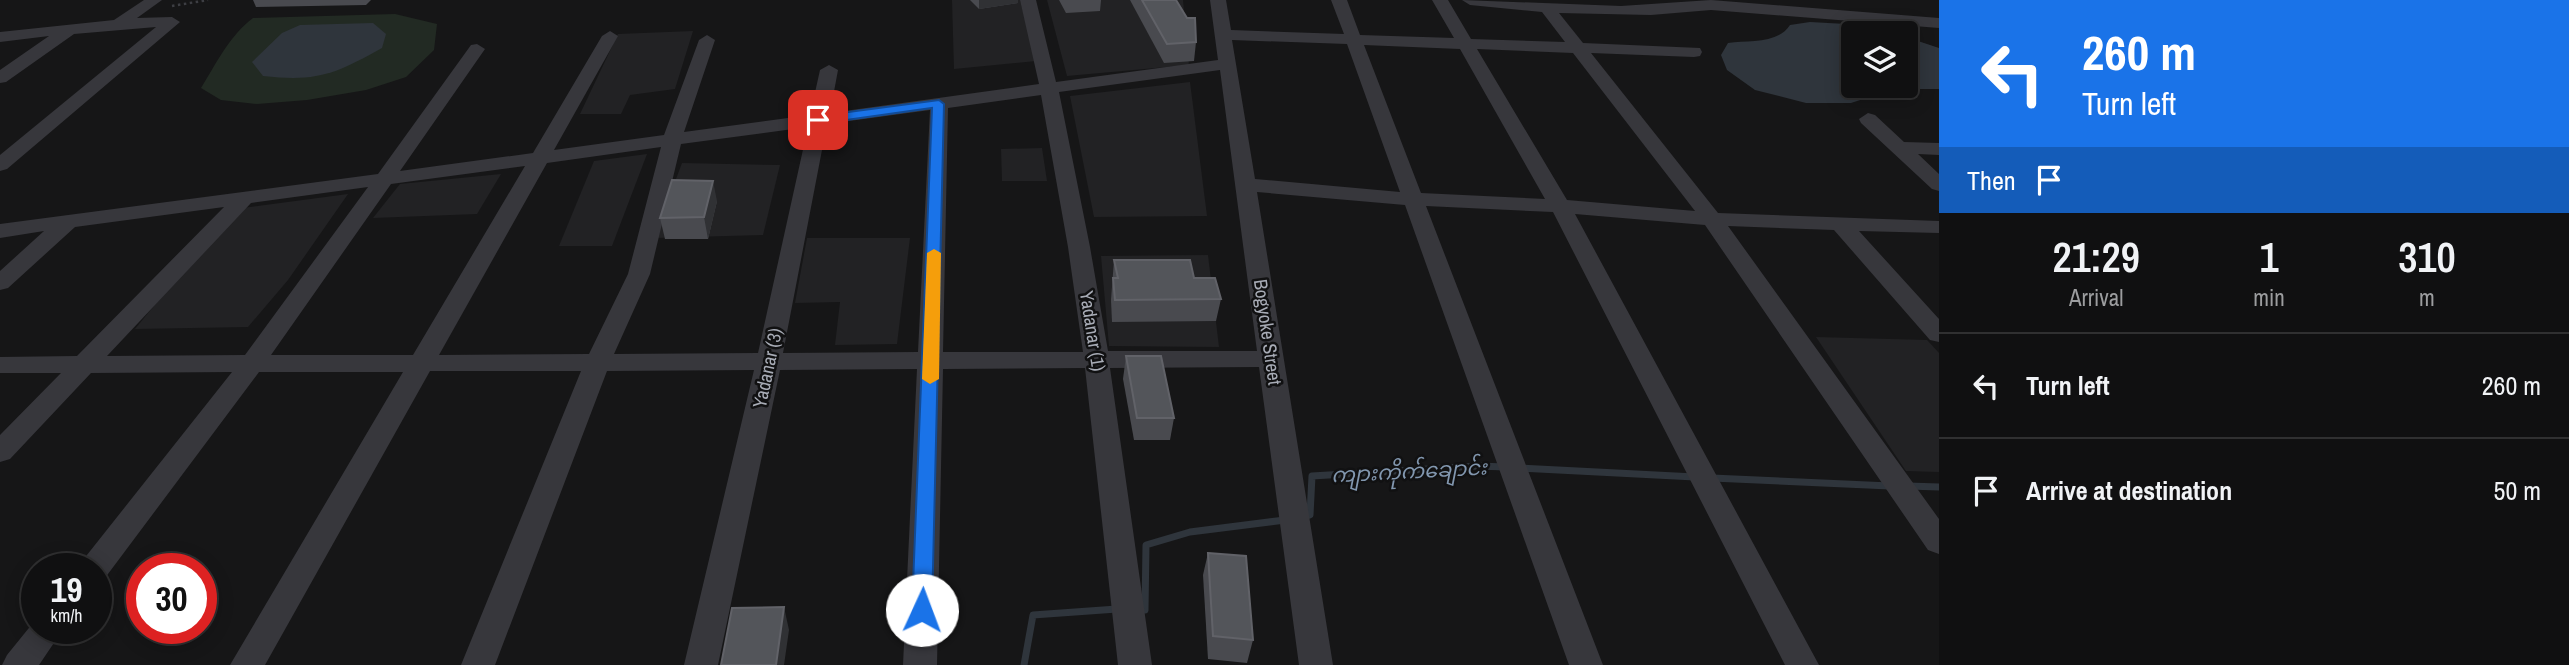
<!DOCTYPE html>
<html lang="en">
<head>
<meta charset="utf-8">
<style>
  :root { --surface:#101011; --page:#1e1e1f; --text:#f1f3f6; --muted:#9c9d9f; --line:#303031 }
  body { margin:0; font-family:"Archivo Narrow","Noto Sans Myanmar",sans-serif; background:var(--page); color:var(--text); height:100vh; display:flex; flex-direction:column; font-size:26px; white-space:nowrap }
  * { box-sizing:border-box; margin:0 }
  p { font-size:23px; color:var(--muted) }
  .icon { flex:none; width:38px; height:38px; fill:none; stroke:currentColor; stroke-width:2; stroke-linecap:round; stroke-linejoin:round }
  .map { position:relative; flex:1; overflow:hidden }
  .panel { display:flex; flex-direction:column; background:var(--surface); width:630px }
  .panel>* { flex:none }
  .banner { background:#1a73e8; color:#fff; overflow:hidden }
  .controls { position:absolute; left:1841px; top:21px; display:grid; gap:14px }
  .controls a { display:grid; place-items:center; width:77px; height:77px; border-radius:7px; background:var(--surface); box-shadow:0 4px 18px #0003,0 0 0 2px var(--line); font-size:35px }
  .speed { position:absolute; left:21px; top:553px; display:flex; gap:14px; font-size:35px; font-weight:700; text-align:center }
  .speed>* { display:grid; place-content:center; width:91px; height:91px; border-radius:50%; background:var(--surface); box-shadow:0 4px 18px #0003,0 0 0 2px var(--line); line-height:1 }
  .speed small { font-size:18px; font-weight:400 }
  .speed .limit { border:10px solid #d22; background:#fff; color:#111 }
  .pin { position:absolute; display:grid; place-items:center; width:60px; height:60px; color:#fff; margin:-30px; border-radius:14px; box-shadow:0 4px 10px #0006 }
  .me { position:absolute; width:77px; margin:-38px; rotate:2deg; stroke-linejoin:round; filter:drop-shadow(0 0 5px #0008) }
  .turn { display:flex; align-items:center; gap:24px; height:147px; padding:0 28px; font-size:32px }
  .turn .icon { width:91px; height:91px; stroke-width:2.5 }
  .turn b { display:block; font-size:49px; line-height:60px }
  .then { display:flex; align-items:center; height:66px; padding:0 28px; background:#0003; gap:14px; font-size:26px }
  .eta { display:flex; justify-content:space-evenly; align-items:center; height:119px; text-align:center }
  .eta b { font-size:42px; font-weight:600; line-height:49px }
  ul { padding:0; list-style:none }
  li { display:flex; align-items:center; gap:21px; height:105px; padding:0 28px; border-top:2px solid var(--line) }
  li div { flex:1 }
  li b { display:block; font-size:26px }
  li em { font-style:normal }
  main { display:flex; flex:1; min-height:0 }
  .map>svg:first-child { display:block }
  .built { fill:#222224 }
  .green { fill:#222a23 }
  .water { fill:#2f353c }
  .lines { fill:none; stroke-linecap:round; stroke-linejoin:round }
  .stream { stroke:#2f353c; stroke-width:7 }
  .path { stroke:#3d3e43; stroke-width:2.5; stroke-dasharray:2.5 3.5; stroke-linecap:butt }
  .street { fill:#37373c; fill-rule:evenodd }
  .wall { fill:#494a4f }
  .shaded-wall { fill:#303134 }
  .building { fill:#53555a; stroke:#616268; stroke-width:2 }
  .route { fill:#1a73e8; stroke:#114b97; stroke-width:2 }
  .slow { fill:#f59e0b }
  .labels { text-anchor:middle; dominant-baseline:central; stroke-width:5; stroke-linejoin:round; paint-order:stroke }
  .street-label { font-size:19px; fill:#a8acb6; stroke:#111112 }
  .water-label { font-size:21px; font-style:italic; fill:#8297af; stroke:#111112 }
</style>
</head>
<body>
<main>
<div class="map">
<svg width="1939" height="665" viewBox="0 0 1939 665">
  <rect width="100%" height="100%" fill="#161617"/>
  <g class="built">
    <polygon points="952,0 1020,0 1036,61 954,69"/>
    <polygon points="1047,0 1183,0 1189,65 1067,76"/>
    <polygon points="693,31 675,89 630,95 621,114 580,114 618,34"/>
    <polygon points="1190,82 1207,216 1094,217 1070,96"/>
    <polygon points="1042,148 1047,181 1002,181 1001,149"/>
    <polygon points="647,154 612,246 559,246 594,161"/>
    <polygon points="682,163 780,165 763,235 654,238"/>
    <polygon points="501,174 477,214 373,218 400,184"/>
    <polygon points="348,194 288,280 248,327 135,329 171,285 242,208"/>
    <polygon points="807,238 910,238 897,344 835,345 840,302 795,303"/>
    <polygon points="1208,255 1219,347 1109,346 1101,256"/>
    <polygon points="1816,337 1927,340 1939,353 1939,472 1906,471"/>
  </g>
  <path class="green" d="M395,14L437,24L434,50L406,77L366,90L307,100L257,104L221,100L201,88C216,64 229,36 253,18Z"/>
  <g class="water">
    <path d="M1810,22L1846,24L1890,33H1853V86H1906V37L1939,48V89H1894L1851,103H1806L1755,90L1727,70L1721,55L1728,43C1749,40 1778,44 1790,25Z"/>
    <path d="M373,23L386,34L382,48C335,74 318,82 263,76L252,62L282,33L300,25Z"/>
  </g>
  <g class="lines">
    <g class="stream">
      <polyline points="1520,468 1695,477"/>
      <polyline points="1712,478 1890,486"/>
      <polyline points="1908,486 1939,487"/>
      <polyline points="1303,517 1310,515 1312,476 1477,466 1506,467"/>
      <polyline points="1138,609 1145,610 1146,545 1190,532 1285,520"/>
      <polyline points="1024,665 1033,615 1117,609"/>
    </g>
    <polyline class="path" points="172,6 208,0"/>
    <g class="street">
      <polygon points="144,0 162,0 137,18 172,17 180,22 7,169 0,171 0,155 156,27 74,34 6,82 0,83 0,70 49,36 0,42 0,32 114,20"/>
      <path d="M1020,0H1036L1056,82L1218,60L1210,0H1226L1231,30L1344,34L1331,0H1347L1360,35L1454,38L1432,0H1448L1471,39L1565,42L1542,12L1470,5L1462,0L1621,6L1711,0L1939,18V28L1711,10L1651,15L1559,13L1583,43L1700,48L1702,52L1700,56L1694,57L1591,53L1718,213L1939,221V233L1859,231L1939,319V342L1930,340L1834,230L1728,226L1939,519V554L1928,550L1705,225L1575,214L1819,665H1785L1553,212L1426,206L1603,665H1569L1405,205L1257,192L1333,665H1299L1259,367L1110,368L1152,665H1118L1085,368L943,369L937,665H903L917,369L780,370L718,665H684L754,370L607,371L495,665H461L581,371H430L265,665H230L403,372H259L105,578L96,581V569H79L83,560L232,372L91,373L10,459L0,462V435L61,373H0V357L77,356L224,207L75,227L8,288L0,290V271L44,231L0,238V224L378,174L471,45L477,44L485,49L400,171L533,153L602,36L610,31L618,36L554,150L664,135L699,40L707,35L715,40L684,132L810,115L820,70L829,65L838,70L830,113L1039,84ZM1232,40L1347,44L1400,192L1255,179ZM1364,45L1460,49L1545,199L1421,193ZM1477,49L1573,53L1695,211L1567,200ZM1220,70L1257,351H1108L1090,247L1059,92ZM1041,95L1068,247L1083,352H943L948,108ZM930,110L918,352L783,353L827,124ZM808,127L758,353L614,354L650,274L681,144ZM661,147L628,274L589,354L439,355L547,163ZM525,166L413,355H271L391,184ZM368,187L245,355L107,356L251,203Z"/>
      <polygon points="1868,113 1875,115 1904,142 1939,143 1939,155 1918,154 1939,174 1939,191 1932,189 1861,123 1859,119"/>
      <polygon points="37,618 37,628 64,628 39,665 2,665 7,655"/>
    </g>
  </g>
  <g class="wall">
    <polygon points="253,0 371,0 366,5 256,7"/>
    <polygon points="970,0 1018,0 1018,3 979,9"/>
    <polygon points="1059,0 1101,0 1100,11 1066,13"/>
    <polygon points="1130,0 1176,0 1196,42 1194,61 1164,63"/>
    <polygon points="717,201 708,239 665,239 660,218"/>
    <polygon points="1114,260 1194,278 1221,299 1216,321 1112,322 1111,300"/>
    <polygon points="1126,356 1174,418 1170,440 1134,440 1123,379"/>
    <polygon points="1208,553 1253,640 1247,663 1208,659 1203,575"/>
  </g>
  <g class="shaded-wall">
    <polygon points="979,0 1018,0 1018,3 979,9"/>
    <polygon points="713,181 717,201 708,239 704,217"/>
    <polygon points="784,607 789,630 784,665 776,665"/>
  </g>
  <g class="building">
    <polygon points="1142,0 1176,0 1187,18 1195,18 1196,42 1167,44"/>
    <polygon points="672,180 713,181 704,217 660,218"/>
    <polygon points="1114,260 1190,260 1194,278 1215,278 1221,299 1115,300 1113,278 1118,278"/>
    <polygon points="1126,356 1161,356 1174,418 1137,418"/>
    <polygon points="1208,553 1246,556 1253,640 1213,636"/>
    <polygon points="784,607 776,665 721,665 732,608"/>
  </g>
  <polygon class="route" points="939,100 944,104 932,610 929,616 922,618 915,616 912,610 932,108 818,124 812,120 818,116"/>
  <polygon class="slow" points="934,249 941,253 939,379 930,384 922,379 927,253"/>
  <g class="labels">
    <g class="street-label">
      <text transform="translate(1093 331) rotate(81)">Yadanar (1)</text>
      <text transform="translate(1268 332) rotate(82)">Bogyoke Street</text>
      <text transform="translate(767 368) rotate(-78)">Yadanar (3)</text>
    </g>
    <g class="water-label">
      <text transform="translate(1409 471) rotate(-3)">ကျားကိုက်ချောင်း</text>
    </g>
  </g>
</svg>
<div class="controls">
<a><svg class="icon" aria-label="layers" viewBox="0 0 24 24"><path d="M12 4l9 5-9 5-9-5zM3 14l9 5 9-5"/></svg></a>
</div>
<div class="speed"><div>19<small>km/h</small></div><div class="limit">30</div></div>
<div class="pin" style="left:818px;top:120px;background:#d93025"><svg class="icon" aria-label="arrive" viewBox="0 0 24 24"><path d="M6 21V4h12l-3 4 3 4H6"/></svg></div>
<svg class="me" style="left:922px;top:610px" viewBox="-20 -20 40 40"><circle r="19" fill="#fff"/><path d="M0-13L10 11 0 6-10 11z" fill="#1a73e8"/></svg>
</div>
<section class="panel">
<div class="banner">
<div class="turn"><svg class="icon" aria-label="left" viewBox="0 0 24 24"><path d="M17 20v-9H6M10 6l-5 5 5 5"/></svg><div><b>260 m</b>Turn left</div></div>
<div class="then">Then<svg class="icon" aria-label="arrive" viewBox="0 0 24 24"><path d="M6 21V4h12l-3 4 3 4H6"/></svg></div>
</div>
<div class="eta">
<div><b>21:29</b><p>Arrival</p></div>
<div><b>1</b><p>min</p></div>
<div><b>310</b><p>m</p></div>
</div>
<ul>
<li><svg class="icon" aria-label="left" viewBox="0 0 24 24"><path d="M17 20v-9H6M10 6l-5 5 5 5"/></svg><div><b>Turn left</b></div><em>260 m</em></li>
<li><svg class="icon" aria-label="arrive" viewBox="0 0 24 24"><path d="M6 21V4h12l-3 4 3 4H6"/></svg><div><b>Arrive at destination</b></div><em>50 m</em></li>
</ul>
</section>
</main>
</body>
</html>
